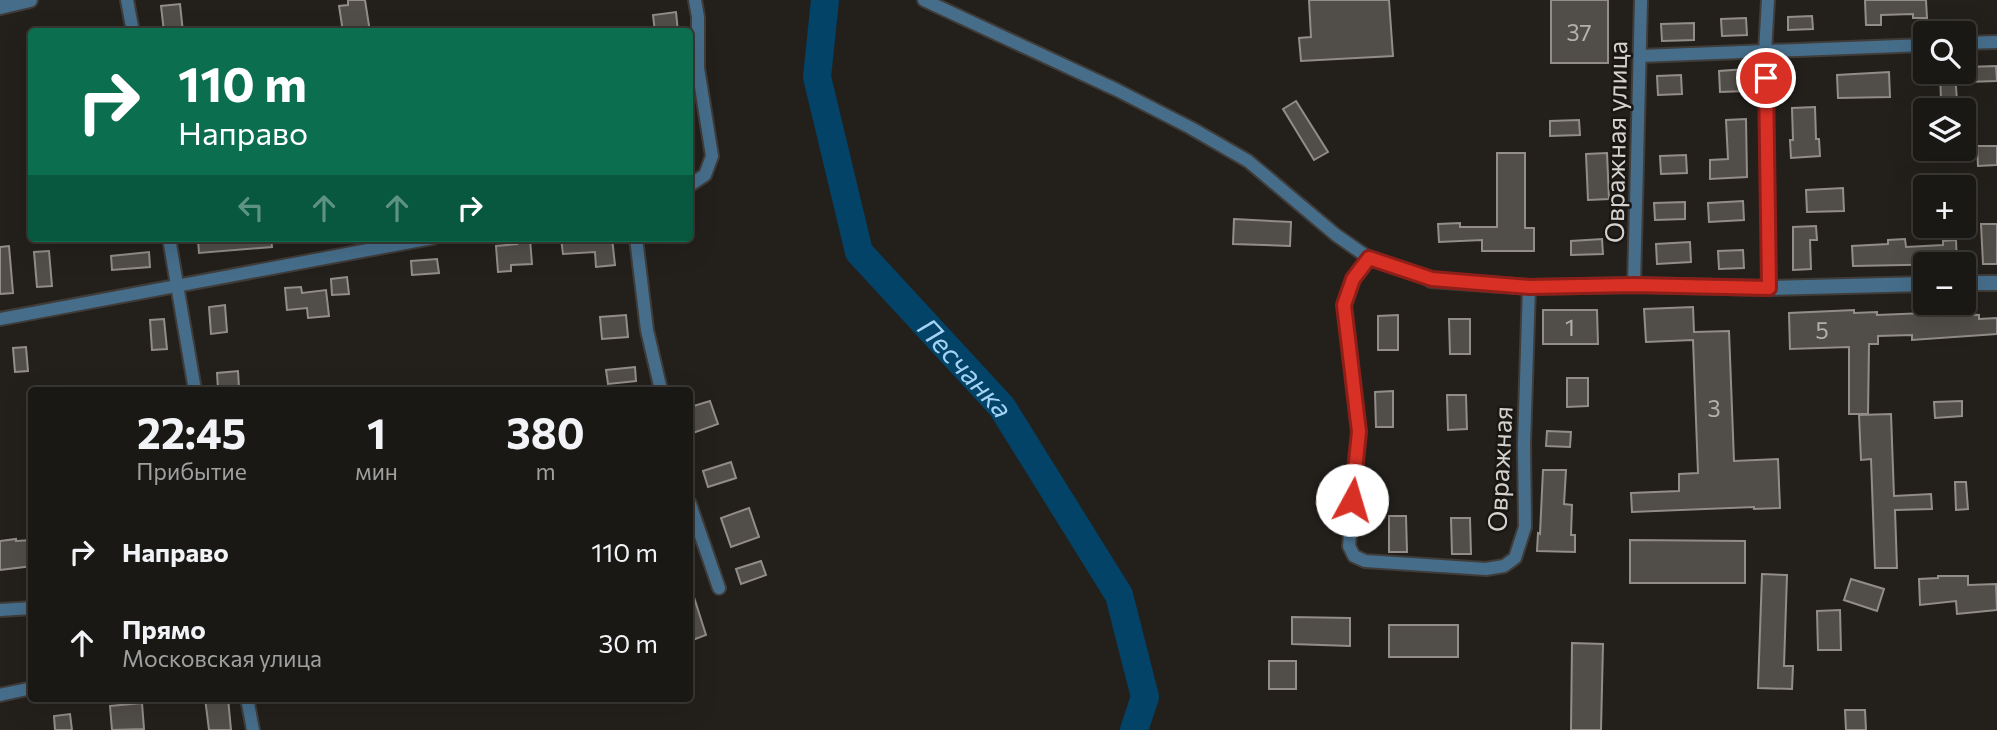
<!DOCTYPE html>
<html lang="ru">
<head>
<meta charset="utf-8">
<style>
  :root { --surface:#1a1815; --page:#272522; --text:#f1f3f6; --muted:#9fa0a0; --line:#383734 }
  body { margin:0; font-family:Commissioner,sans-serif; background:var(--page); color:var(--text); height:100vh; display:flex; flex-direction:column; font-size:26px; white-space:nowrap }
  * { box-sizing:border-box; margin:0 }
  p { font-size:23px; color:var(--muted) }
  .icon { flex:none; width:38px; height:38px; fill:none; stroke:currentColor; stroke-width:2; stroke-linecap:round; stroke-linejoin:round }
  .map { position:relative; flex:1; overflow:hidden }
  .panel { position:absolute; left:28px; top:387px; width:665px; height:315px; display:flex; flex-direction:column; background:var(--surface); border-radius:7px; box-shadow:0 7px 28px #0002,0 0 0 2px var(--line) }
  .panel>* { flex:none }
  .guide { position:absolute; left:28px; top:28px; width:665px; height:214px; border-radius:7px; box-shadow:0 7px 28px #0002,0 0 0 2px var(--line); background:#0b6e4f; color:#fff; overflow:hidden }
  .fabs { position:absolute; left:1913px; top:21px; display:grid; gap:14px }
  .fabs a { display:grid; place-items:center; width:63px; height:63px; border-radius:7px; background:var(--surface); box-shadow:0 7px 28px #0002,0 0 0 2px var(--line); font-size:35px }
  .pin { position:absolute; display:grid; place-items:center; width:60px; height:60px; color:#fff; margin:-30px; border:4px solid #fff; border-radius:50%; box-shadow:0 2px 7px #0007 }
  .me { position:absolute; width:77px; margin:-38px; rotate:6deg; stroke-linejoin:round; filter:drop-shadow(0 0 5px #0008) }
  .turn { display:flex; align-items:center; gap:24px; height:147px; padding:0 35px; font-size:32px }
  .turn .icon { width:91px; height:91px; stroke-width:2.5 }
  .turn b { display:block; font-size:49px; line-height:60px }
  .lanes { display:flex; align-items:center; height:66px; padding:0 35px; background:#0003; justify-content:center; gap:35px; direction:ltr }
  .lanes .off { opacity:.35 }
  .eta { display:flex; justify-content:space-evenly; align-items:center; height:119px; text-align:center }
  .eta b { font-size:42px; font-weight:700; line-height:49px }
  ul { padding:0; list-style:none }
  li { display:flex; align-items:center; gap:21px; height:91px; padding:0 35px }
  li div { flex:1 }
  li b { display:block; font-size:26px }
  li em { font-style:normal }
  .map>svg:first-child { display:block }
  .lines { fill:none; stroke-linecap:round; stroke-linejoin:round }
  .river { stroke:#024367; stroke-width:28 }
  .building { fill:#514d48; stroke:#928d88; stroke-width:2 }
  .minor-casing { stroke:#3f3c39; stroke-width:16 }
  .tertiary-casing { stroke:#3f3c39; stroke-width:18 }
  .minor { stroke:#466e8b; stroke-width:12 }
  .tertiary { stroke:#466e8b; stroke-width:14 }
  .route-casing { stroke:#8d1f18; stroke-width:18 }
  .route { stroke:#d93025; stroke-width:12 }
  .labels { text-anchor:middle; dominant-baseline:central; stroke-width:5; stroke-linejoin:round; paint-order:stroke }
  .number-label { font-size:23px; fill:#b3b1ad }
  .street-label { font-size:26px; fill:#d4d2cf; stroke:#1a1613 }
  .water-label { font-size:28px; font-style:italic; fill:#a4d3f5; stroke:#1a1613 }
</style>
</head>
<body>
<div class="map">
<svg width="1997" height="730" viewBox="0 0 1997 730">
  <rect width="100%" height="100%" fill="#23201c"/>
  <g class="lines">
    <path class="river" id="s1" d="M825,0L817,77L859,252L1002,407L1119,595L1145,697L1134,730"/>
  </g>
  <g class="building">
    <polygon points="348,0 365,0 370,32 343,32 339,6 348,5"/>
    <polygon points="1309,0 1389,0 1393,56 1301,61 1299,38 1311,37"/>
    <rect x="1551" y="0" width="57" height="63"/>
    <polygon points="1865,0 1926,0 1927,18 1913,18 1913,14 1881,15 1881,25 1866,25"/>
    <polygon points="180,4 183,32 164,32 161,6"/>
    <polygon points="676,12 678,32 655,32 653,15"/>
    <polygon points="1812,16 1813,29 1788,30 1788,17"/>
    <polygon points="1746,18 1747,35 1722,36 1721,19"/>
    <polygon points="1694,23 1694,40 1662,41 1661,24"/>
    <polygon points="1996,66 1997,81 1967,82 1967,67"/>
    <polygon points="1746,69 1747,91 1720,92 1719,71"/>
    <polygon points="1889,72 1890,97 1838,98 1837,75"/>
    <polygon points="1940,72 1955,72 1957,101 1941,101"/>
    <polygon points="1681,75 1682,94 1658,95 1657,76"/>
    <polygon points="1296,101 1328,152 1314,160 1283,109"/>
    <polygon points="1815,107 1816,139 1819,139 1820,156 1791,158 1790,140 1793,140 1792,108"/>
    <polygon points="1746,119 1747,177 1710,179 1710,160 1728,159 1726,120"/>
    <polygon points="1579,120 1580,135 1550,136 1550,121"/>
    <polygon points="1977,146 1997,146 1997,165 1978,166"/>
    <polygon points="1497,153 1525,153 1525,228 1534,228 1534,251 1482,251 1482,240 1439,242 1438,224 1460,223 1460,227 1497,227"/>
    <polygon points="1607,153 1609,199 1588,200 1586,154"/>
    <polygon points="1686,155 1687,173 1661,174 1660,156"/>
    <polygon points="1843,188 1844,211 1807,212 1806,190"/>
    <polygon points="1743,201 1744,220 1709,222 1708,203"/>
    <polygon points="1685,202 1685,219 1655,220 1654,203"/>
    <polygon points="1234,219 1291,222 1290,246 1233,244"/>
    <polygon points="1981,224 1997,224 1997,264 1983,264"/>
    <polygon points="1816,226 1817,240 1810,240 1811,269 1793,270 1793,227"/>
    <polygon points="223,238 271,238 272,247 199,253 198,240"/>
    <polygon points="561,238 612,238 615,265 596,267 595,252 563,254"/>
    <polygon points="530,239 532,264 511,265 511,271 498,272 496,246 517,244 516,241"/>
    <polygon points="1602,239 1603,254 1571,255 1571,241"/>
    <polygon points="1905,239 1906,247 1943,245 1943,241 1956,240 1957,264 1853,266 1852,246 1888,244 1888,240"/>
    <polygon points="1690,242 1691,262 1657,264 1656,244"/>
    <polygon points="9,246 13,293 0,294 0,247"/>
    <polygon points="1743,250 1744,268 1719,269 1718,251"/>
    <polygon points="49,251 52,286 37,287 34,252"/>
    <polygon points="149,252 150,267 112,270 111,256"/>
    <polygon points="437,259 439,273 412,275 411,261"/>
    <polygon points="347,277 349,294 332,295 331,279"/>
    <polygon points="301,287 302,293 326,290 329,316 308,318 307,308 287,310 285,288"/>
    <polygon points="225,305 227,332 211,334 209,307"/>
    <polygon points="1693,307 1694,332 1729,331 1734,461 1778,459 1780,508 1754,509 1754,507 1632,512 1631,493 1679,491 1679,474 1698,473 1693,340 1646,342 1644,309"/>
    <polygon points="1543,310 1597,310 1598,344 1543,344"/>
    <polygon points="1854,310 1854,313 1877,312 1877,315 1925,313 1925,315 1957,314 1979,315 1979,319 1997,318 1997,334 1912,340 1912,335 1878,336 1878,344 1869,344 1868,414 1849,414 1849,347 1790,349 1789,313"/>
    <polygon points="626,315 628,337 602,339 600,317"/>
    <polygon points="1398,315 1398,350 1378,350 1378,316"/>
    <polygon points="164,319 167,349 152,350 150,320"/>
    <polygon points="1449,319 1470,319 1470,354 1450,354"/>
    <polygon points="26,347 28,371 15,372 13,348"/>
    <polygon points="635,367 636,381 608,384 606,370"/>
    <polygon points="238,371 239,387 218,389 217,373"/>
    <polygon points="1567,378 1588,378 1588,406 1567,407"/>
    <polygon points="1393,391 1393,427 1376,427 1375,392"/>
    <polygon points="1447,395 1466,395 1467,429 1448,430"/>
    <polygon points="710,401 718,424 693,433 690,423 690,407"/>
    <polygon points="1962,401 1962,416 1935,418 1934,402"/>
    <polygon points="1891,414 1894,496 1931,494 1932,509 1895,510 1897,568 1875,568 1871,459 1861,460 1859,415"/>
    <polygon points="1547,431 1571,432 1570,447 1546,446"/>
    <polygon points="731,462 736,478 708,487 703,471"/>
    <polygon points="1543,470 1566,470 1564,504 1572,505 1571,535 1575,535 1575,552 1537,551 1538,533 1540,534"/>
    <polygon points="1955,482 1966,482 1968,509 1956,510"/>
    <polygon points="749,508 759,537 731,547 721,518"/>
    <polygon points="1389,516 1406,516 1407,552 1389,552"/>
    <polygon points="1451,518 1470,518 1471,554 1452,554"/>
    <polygon points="16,539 16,541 32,540 32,566 0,570 0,541"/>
    <polygon points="1630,540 1745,541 1745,583 1630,583"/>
    <polygon points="761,561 766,575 741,584 736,569"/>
    <polygon points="1762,574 1787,575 1784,666 1793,666 1792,689 1758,688"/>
    <polygon points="1938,576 1968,576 1968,585 1996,584 1997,610 1957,614 1956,601 1920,605 1919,579 1938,578"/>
    <polygon points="1851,579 1884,589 1877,611 1844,600"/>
    <polygon points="690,591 692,591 706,635 690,641"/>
    <polygon points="1840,610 1841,650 1818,650 1817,611"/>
    <polygon points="1292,617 1350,618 1350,646 1292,644"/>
    <rect x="1389" y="625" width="69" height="32"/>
    <polygon points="1572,643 1603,644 1601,730 1571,730"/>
    <rect x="1269" y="661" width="27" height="28"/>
    <polygon points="205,698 228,698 231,730 209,730"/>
    <polygon points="142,703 144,729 112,730 110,706"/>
    <polygon points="1845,710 1865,710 1866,730 1846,730"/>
    <polygon points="70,714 72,730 55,730 54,716"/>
  </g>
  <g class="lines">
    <defs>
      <g id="minor">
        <polyline points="127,0 133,32"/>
        <polyline points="924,0 1117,90 1191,128 1248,161 1336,235 1369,258 1431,280"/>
        <polyline points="1768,0 1765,52 1769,288"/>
        <polyline points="1964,43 1997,42"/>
        <polyline points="1640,56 1925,45"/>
        <polyline points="690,185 705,175 712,156 698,68 698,17 695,0"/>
        <polyline points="169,238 195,390"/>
        <polyline points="636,238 647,330 661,390"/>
        <polyline points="1369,258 1353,279 1344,305 1359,431 1349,546 1354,556 1365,561 1486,569 1504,566 1515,558 1525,527 1524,444 1529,287"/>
        <polyline points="1634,285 1641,0"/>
        <polyline points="0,319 432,238"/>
        <polyline points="690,504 719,588"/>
        <polyline points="0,610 32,608"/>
        <polyline points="0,695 32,688"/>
        <polyline points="247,698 253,730"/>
      </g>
      <g id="tertiary">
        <polyline points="0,7 30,0"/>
        <polyline points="1431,280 1529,287 1634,285 1769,288 1925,284"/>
        <polyline points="1964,283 1997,283"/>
      </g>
    </defs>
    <use href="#minor" class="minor-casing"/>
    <use href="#tertiary" class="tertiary-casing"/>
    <use href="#minor" class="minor"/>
    <use href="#tertiary" class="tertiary"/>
  </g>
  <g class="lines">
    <defs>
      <polyline id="route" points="1352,500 1359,432 1344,305 1353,279 1369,258 1432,279 1480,283 1529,287 1634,285 1769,288 1766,78"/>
    </defs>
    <use href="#route" class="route-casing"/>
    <use href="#route" class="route"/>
  </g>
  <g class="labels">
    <g class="number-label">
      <text x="1579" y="32">37</text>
      <text x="1570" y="327">1</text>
      <text x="1822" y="330">5</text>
      <text x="1714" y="408">3</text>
    </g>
    <g class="street-label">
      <text transform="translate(1615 142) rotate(-89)">Овражная улица</text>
      <text transform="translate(1499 469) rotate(-87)">Овражная</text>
    </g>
    <g class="water-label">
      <text stroke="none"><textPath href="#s1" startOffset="415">Песчанка</textPath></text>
    </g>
  </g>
</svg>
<div class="fabs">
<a><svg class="icon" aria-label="search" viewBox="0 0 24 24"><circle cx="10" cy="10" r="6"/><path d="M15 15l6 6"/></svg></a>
<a><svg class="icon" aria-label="layers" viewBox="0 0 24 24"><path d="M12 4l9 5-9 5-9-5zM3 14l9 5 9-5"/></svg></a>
<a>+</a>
<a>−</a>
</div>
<div class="pin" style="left:1766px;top:78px;background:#d93025"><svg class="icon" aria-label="arrive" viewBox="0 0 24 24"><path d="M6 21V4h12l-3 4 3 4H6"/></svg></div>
<svg class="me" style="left:1352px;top:500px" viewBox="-20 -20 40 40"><circle r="19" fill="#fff"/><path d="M0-13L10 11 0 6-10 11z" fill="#d93025"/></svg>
<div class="guide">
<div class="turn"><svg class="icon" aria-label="right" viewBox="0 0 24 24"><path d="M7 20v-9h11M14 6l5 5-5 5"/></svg><div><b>110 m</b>Направо</div></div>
<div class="lanes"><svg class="icon off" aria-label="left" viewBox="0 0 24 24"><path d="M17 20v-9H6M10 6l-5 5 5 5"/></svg><svg class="icon off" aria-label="ahead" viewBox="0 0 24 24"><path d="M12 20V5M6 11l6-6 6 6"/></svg><svg class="icon off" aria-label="ahead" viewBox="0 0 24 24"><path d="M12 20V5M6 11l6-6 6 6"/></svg><svg class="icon" aria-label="right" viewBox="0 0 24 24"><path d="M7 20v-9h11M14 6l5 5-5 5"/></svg></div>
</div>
<section class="panel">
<div class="eta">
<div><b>22:45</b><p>Прибытие</p></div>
<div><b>1</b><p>мин</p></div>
<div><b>380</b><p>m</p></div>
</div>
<ul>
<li><svg class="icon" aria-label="right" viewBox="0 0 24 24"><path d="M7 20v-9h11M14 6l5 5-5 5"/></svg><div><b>Направо</b></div><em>110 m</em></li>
<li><svg class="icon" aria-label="ahead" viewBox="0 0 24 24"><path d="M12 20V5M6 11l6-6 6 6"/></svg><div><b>Прямо</b><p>Московская улица</p></div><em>30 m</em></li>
</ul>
</section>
</div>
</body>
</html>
